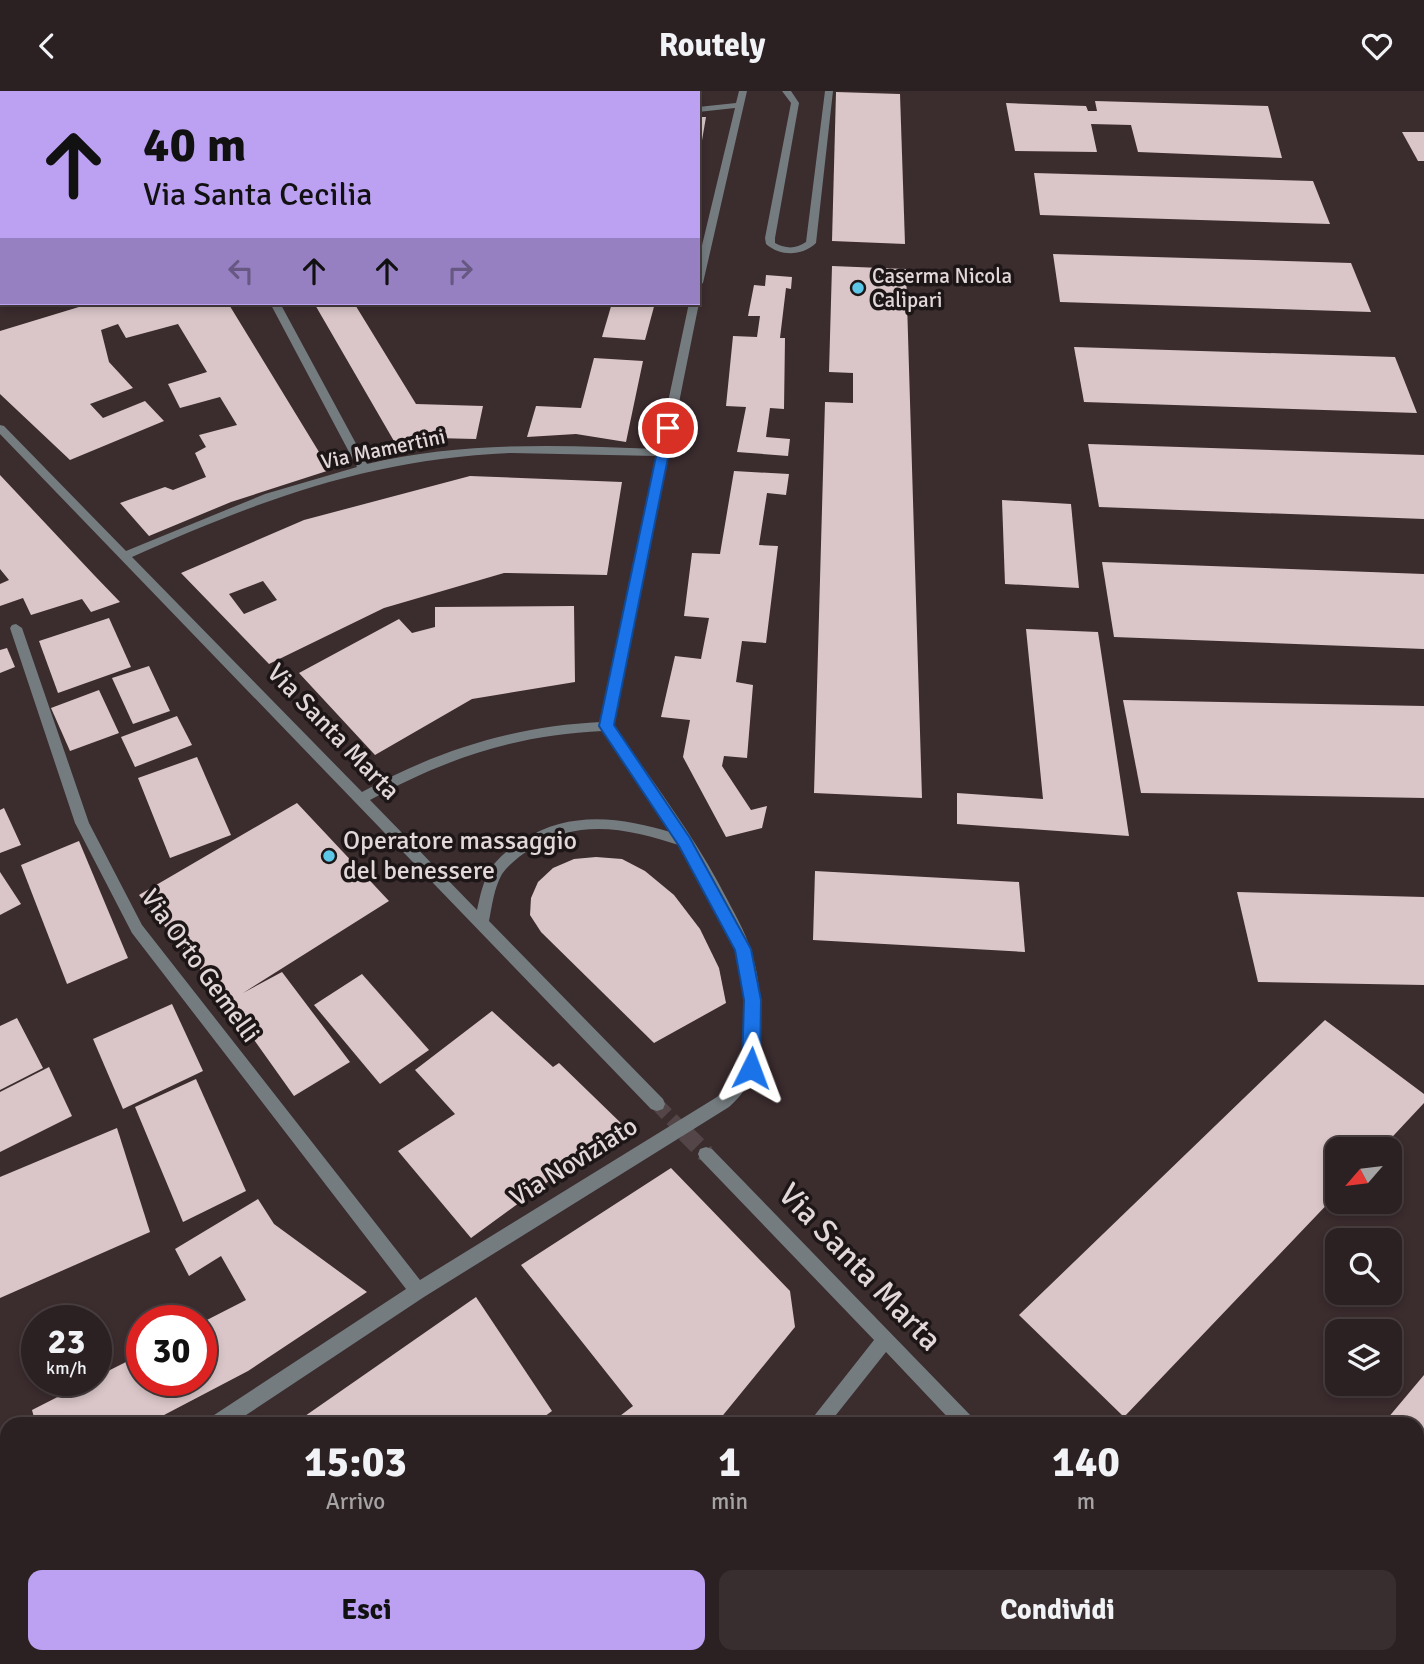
<!DOCTYPE html>
<html lang="it">
<head>
<meta charset="utf-8">
<style>
  :root { --surface:#2c2122; --page:#382e2f; --text:#f1f3f6; --muted:#a6a3a5; --line:#483e40; --accent:#bca0f2 }
  body { margin:0; font-family:Signika,sans-serif; background:var(--page); color:var(--text); height:100vh; display:flex; flex-direction:column; font-size:26px; white-space:nowrap }
  * { box-sizing:border-box; margin:0 }
  p { font-size:23px; color:var(--muted) }
  .icon { flex:none; width:38px; height:38px; fill:none; stroke:currentColor; stroke-width:2; stroke-linecap:round; stroke-linejoin:round }
  .map { position:relative; flex:1; overflow:hidden }
  .sheet { position:absolute; left:0px; top:1326px; width:1424px; height:247px; display:flex; flex-direction:column; background:var(--surface); border-radius:21px 21px 0 0; box-shadow:0 4px 10px #0003,0 0 0 2px var(--line) }
  .sheet>* { flex:none }
  .hud { position:absolute; left:0px; top:0px; width:700px; height:214px; box-shadow:0 4px 10px #0003,0 0 0 2px var(--line); background:#bca0f2; color:#111; overflow:hidden }
  .needle { width:46px; rotate:242deg }
  .controls { position:absolute; left:1325px; top:1046px; display:grid; gap:14px }
  .controls a { display:grid; place-items:center; width:77px; height:77px; border-radius:14px; background:var(--surface); box-shadow:0 4px 10px #0003,0 0 0 2px var(--line); font-size:35px }
  .speed { position:absolute; left:21px; top:1214px; display:flex; gap:14px; font-size:35px; font-weight:700; text-align:center }
  .speed>* { display:grid; place-content:center; width:91px; height:91px; border-radius:50%; background:var(--surface); box-shadow:0 4px 10px #0003,0 0 0 2px var(--line); line-height:1 }
  .speed small { font-size:18px; font-weight:400 }
  .speed .limit { border:10px solid #d22; background:#fff; color:#111 }
  .pin { position:absolute; display:grid; place-items:center; width:60px; height:60px; color:#fff; margin:-30px; border:4px solid #fff; border-radius:50%; box-shadow:0 2px 7px #0007 }
  .me { position:absolute; width:77px; margin:-38px; rotate:3deg; stroke-linejoin:round; filter:drop-shadow(0 0 5px #0008) }
  .turn { display:flex; align-items:center; gap:24px; height:147px; padding:0 28px; font-size:32px }
  .turn .icon { width:91px; height:91px; stroke-width:2.5 }
  .turn b { display:block; font-size:49px; line-height:60px }
  .lanes { display:flex; align-items:center; height:66px; padding:0 28px; background:#0003; justify-content:center; gap:35px; direction:ltr }
  .lanes .off { opacity:.35 }
  .eta { display:flex; justify-content:space-evenly; align-items:center; height:119px; text-align:center }
  .eta b { font-size:42px; font-weight:800; line-height:49px }
  .button { display:flex; gap:14px; margin-top:auto; padding:14px 28px }
  .button a { flex:1; height:80px; border-radius:14px; background:var(--accent); color:#111; font-size:28px; font-weight:800; line-height:80px; text-align:center }
  .button a+a { background:var(--page); color:var(--text) }
  header { display:flex; justify-content:space-between; align-items:center; height:91px; padding:0 28px; background:var(--surface); font-size:32px; font-weight:800 }
  .map>svg:first-child { display:block }
  .building { fill:#dac6c8; fill-rule:evenodd }
  .lines { fill:none; stroke-linecap:round; stroke-linejoin:round }
  .street-tunnel-far1 { stroke:#544648; stroke-width:14; stroke-dasharray:14 7; stroke-linecap:butt }
  .street-tunnel { stroke:#544648; stroke-width:18; stroke-dasharray:18 9; stroke-linecap:butt }
  .street { fill:#747c7f; fill-rule:evenodd }
  .route { fill:#1a73e8; stroke:#114b97; stroke-width:2 }
  .poi-dot { fill:#5cc7e7; stroke:#1d1617; stroke-width:2.5 }
  .labels { text-anchor:middle; dominant-baseline:central; stroke-width:7; stroke-linejoin:round; paint-order:stroke }
  .far-poi-label { font-size:21px; fill:#e2d7d9; stroke:#1d1617; text-anchor:start }
  .far-street-label { font-size:21px; fill:#e2d7d9; stroke:#1d1617 }
  .street-label { font-size:26px; fill:#e2d7d9; stroke:#1d1617 }
  .poi-label { font-size:26px; fill:#e2d7d9; stroke:#1d1617; text-anchor:start }
  .near-street-label { font-size:32px; fill:#e2d7d9; stroke:#1d1617 }
</style>
</head>
<body>
<header><svg class="icon" aria-label="back" viewBox="0 0 24 24"><path d="M15 5l-7 7 7 7"/></svg>Routely<svg class="icon" aria-label="heart" viewBox="0 0 24 24"><path d="M12 20l-8-8c-3-5 5-10 8-4 3-6 11-1 8 4z"/></svg></header>
<div class="map">
<svg width="1424" height="1573" viewBox="0 0 1424 1573">
  <rect width="100%" height="100%" fill="#3b2c2e"/>
  <g class="building">
    <polygon points="836,1 900,3 905,153 832,150"/>
    <polygon points="1095,10 1268,15 1282,67 1138,61 1131,34 1091,33 1097,61 1015,60 1006,12 1086,15 1088,20 1097,20"/>
    <polygon points="698,26 706,26 700,61 698,60"/>
    <polygon points="1402,41 1424,41 1424,70 1418,70"/>
    <polygon points="1034,82 1313,90 1330,133 1040,124"/>
    <polygon points="1053,163 1351,172 1371,221 1060,211"/>
    <polygon points="832,175 906,178 922,707 814,702 825,311 853,312 853,282 829,281"/>
    <polygon points="766,184 792,186 791,198 786,197 780,247 785,247 784,318 770,317 766,346 790,348 788,365 737,361 746,316 726,315 733,245 757,246 760,225 748,225 754,194 765,195"/>
    <polygon points="92,212 228,212 330,379 231,411 149,445 120,412 165,396 173,399 206,386 195,362 206,356 199,344 237,334 220,306 180,317 168,293 207,281 178,233 126,247 118,233 101,239 109,271 133,297 90,313 103,327 145,310 164,330 70,369 0,303 0,240"/>
    <polygon points="314,212 354,212 416,313 483,315 476,348 434,347 398,357"/>
    <polygon points="612,212 655,212 645,249 602,246"/>
    <polygon points="1074,256 1395,266 1417,322 1084,311"/>
    <polygon points="594,267 643,270 626,351 576,343 527,346 536,315 581,317"/>
    <polygon points="1088,353 1424,364 1424,428 1099,416"/>
    <polygon points="734,380 789,383 786,404 767,402 759,454 778,455 766,552 742,550 736,591 753,594 747,667 724,665 722,675 751,719 767,715 762,737 726,746 683,666 690,629 661,626 675,565 701,568 709,527 684,525 692,462 720,463"/>
    <polygon points="0,384 94,484 120,511 91,521 82,508 31,524 23,507 0,515 0,493 9,489 0,478"/>
    <path d="M470,385L622,391L607,484L504,482L384,517L269,573L181,482L304,429ZM263,490L277,509L244,523L229,503Z"/>
    <polygon points="1002,409 1071,413 1079,497 1005,493"/>
    <polygon points="1102,471 1424,483 1424,558 1114,546"/>
    <polygon points="574,515 575,591 472,608 375,664 299,582 399,528 412,542 435,536 435,516"/>
    <polygon points="109,527 131,576 58,602 39,550"/>
    <polygon points="1026,538 1098,541 1129,745 957,733 957,702 1043,708"/>
    <polygon points="7,557 15,576 0,582 0,559"/>
    <polygon points="149,575 170,620 133,633 112,587"/>
    <polygon points="99,599 119,642 70,660 51,617"/>
    <polygon points="1123,609 1424,615 1424,707 1141,702"/>
    <polygon points="177,625 192,654 135,676 121,646"/>
    <polygon points="197,666 231,744 170,767 138,687"/>
    <polygon points="297,712 389,810 243,902 282,881 350,971 294,1005 228,912 139,804"/>
    <polygon points="4,717 21,754 0,762 0,719"/>
    <polygon points="79,750 128,867 67,893 21,774"/>
    <polygon points="596,766 622,768 645,780 674,804 700,838 719,877 726,912 654,952 541,841 530,824 531,807 538,791 553,777 574,768"/>
    <polygon points="815,780 1019,791 1025,861 813,849"/>
    <polygon points="0,781 21,813 0,824"/>
    <polygon points="1237,801 1424,806 1424,894 1258,891"/>
    <polygon points="362,883 429,959 380,993 314,914"/>
    <polygon points="172,913 203,980 123,1018 93,948"/>
    <polygon points="492,920 553,976 559,972 624,1035 471,1147 398,1060 455,1023 415,979"/>
    <polygon points="17,927 43,977 0,999 0,935"/>
    <polygon points="1325,929 1424,1003 1424,1012 1380,1059 1337,1059 1337,1103 1124,1326 1019,1224"/>
    <polygon points="49,976 72,1025 0,1061 0,1001"/>
    <polygon points="196,988 246,1100 183,1131 135,1016"/>
    <polygon points="117,1037 150,1141 0,1207 0,1086"/>
    <polygon points="671,1077 790,1200 795,1236 715,1334 608,1334 633,1315 521,1174"/>
    <polygon points="258,1108 274,1133 367,1201 248,1280 145,1334 36,1334 32,1319 89,1290 96,1290 96,1286 142,1263 142,1290 201,1290 201,1232 246,1209 221,1165 189,1185 175,1158"/>
    <polygon points="476,1206 552,1320 533,1334 310,1334 305,1325"/>
    <polygon points="1424,1284 1424,1561 1415,1573 1381,1573 1374,1566 1418,1566 1418,1334 1382,1334"/>
    <polygon points="138,1566 521,1566 515,1573 142,1573"/>
    <polygon points="726,1566 825,1566 832,1573 721,1573"/>
    <polygon points="964,1566 1117,1566 1123,1573 970,1573"/>
  </g>
  <g class="lines">
    <polyline class="street-tunnel-far1" points="657,1013 687,1044"/>
    <polyline class="street-tunnel" points="685,1042 706,1063"/>
    <g class="street">
      <rect x="167" y="0" width="8" height="2"/>
      <polygon points="739,0 747,0 703,192 698,195 698,171 735,17 698,21 698,16 736,12"/>
      <path d="M782,0H791L799,12L775,147V152C786,158 796,158 806,151L825,0H833L816,152C802,165 781,166 766,153L765,147L791,12Z"/>
      <polygon points="0,207 2,212 5,212 0,213"/>
      <path d="M698,211L699,212L614,635C653,691 696,747 727,808C737,827 748,846 753,867C760,890 761,916 760,941C759,972 753,995 729,1016L424,1206L231,1334H205L208,1328L406,1198L132,842L75,732L10,537L12,534L16,533L22,537L89,732L142,834L420,1189L717,1006C743,985 745,966 745,935C746,862 720,815 682,755C629,738 580,726 530,758C520,765 509,773 502,783C494,797 492,815 489,830L663,1008L665,1013L663,1018L657,1020L651,1018L0,343V334L4,335L126,460L265,403L357,376L270,212H280L367,373C462,350 561,354 658,358L689,212ZM511,362L657,365L601,631C515,635 438,659 362,701L132,466C260,409 369,368 511,362ZM603,640L673,742C622,726 570,719 523,749C511,757 498,766 491,778C483,790 480,805 477,819L370,709C447,667 516,644 603,640Z"/>
      <polygon points="706,1056 712,1058 974,1328 977,1334 955,1334 886,1261 828,1334 807,1334 874,1249 700,1068 698,1063 700,1058"/>
      <polygon points="0,1359 7,1362 7,1382 0,1379"/>
      <polygon points="617,1566 639,1566 636,1573 614,1573"/>
      <polygon points="1185,1566 1208,1566 1211,1573 1188,1573"/>
    </g>
  </g>
  <polygon class="route" points="668,333 674,337 614,634 690,747 751,858 761,909 760,977 751,985 742,977 744,909 735,859 679,755 599,635 662,337"/>
  <g class="poi-dot">
    <circle cx="858" cy="197" r="7"/>
    <circle cx="329" cy="765" r="7"/>
  </g>
  <g class="labels">
    <g class="far-poi-label">
      <text x="872" y="185">Caserma Nicola<tspan x="872" dy="24">Calipari</tspan></text>
    </g>
    <g class="far-street-label">
      <text transform="translate(383 358) rotate(-12)">Via Mamertini</text>
    </g>
    <g class="street-label">
      <text transform="translate(333 641) rotate(46)">Via Santa Marta</text>
      <text transform="translate(200 875) rotate(54)">Via Orto Gemelli</text>
      <text transform="translate(574 1071) rotate(-32)">Via Noviziato</text>
    </g>
    <g class="poi-label">
      <text x="343" y="750">Operatore massaggio<tspan x="343" dy="30">del benessere</tspan></text>
    </g>
    <g class="near-street-label">
      <text transform="translate(860 1176) rotate(46)">Via Santa Marta</text>
    </g>
  </g>
</svg>
<div class="controls">
<a><svg class="needle" viewBox="-14 -14 28 28"><path d="M0-13l5 13h-10z" fill="#e53935"/><path d="M0 13l5-13h-10z" fill="#a6a3a5"/></svg></a>
<a><svg class="icon" aria-label="search" viewBox="0 0 24 24"><circle cx="10" cy="10" r="6"/><path d="M15 15l6 6"/></svg></a>
<a><svg class="icon" aria-label="layers" viewBox="0 0 24 24"><path d="M12 4l9 5-9 5-9-5zM3 14l9 5 9-5"/></svg></a>
</div>
<div class="speed"><div>23<small>km/h</small></div><div class="limit">30</div></div>
<div class="pin" style="left:668px;top:337px;background:#d93025"><svg class="icon" aria-label="arrive" viewBox="0 0 24 24"><path d="M6 21V4h12l-3 4 3 4H6"/></svg></div>
<svg class="me" style="left:751px;top:977px" viewBox="-20 -20 40 40"><path d="M0-17L14 15 0 8-14 15z" fill="#1a73e8" stroke="#fff" stroke-width="4"/></svg>
<div class="hud">
<div class="turn"><svg class="icon" aria-label="ahead" viewBox="0 0 24 24"><path d="M12 20V5M6 11l6-6 6 6"/></svg><div><b>40 m</b>Via Santa Cecilia</div></div>
<div class="lanes"><svg class="icon off" aria-label="left" viewBox="0 0 24 24"><path d="M17 20v-9H6M10 6l-5 5 5 5"/></svg><svg class="icon" aria-label="ahead" viewBox="0 0 24 24"><path d="M12 20V5M6 11l6-6 6 6"/></svg><svg class="icon" aria-label="ahead" viewBox="0 0 24 24"><path d="M12 20V5M6 11l6-6 6 6"/></svg><svg class="icon off" aria-label="right" viewBox="0 0 24 24"><path d="M7 20v-9h11M14 6l5 5-5 5"/></svg></div>
</div>
<section class="sheet">
<div class="eta">
<div><b>15:03</b><p>Arrivo</p></div>
<div><b>1</b><p>min</p></div>
<div><b>140</b><p>m</p></div>
</div>
<div class="button"><a>Esci</a><a>Condividi</a></div>
</section>
</div>
</body>
</html>
